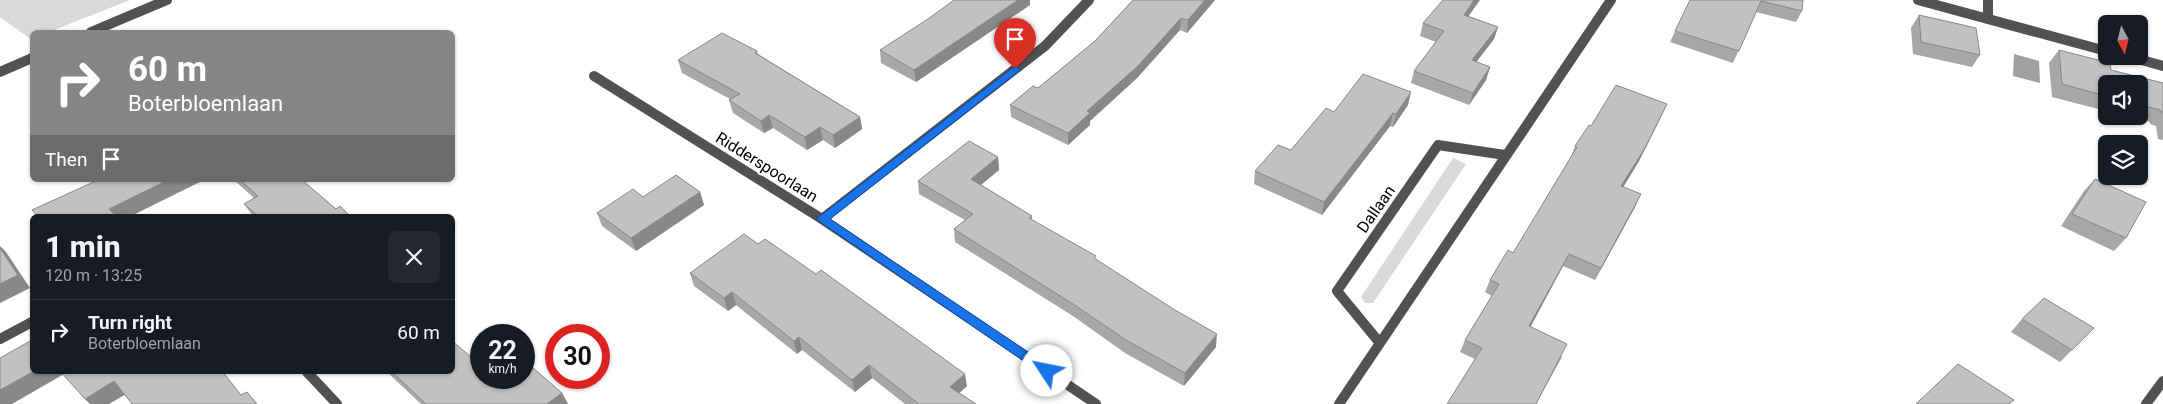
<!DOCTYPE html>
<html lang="en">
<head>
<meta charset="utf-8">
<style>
  :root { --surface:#171b24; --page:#242831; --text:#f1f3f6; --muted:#9ea1a6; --line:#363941 }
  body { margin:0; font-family:Roboto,sans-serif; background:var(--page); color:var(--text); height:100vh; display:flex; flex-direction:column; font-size:19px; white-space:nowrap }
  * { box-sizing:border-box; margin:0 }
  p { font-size:16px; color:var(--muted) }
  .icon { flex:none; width:28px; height:28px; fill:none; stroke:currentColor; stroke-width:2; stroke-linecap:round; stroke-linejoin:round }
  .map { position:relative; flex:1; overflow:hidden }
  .details { position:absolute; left:30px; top:214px; width:425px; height:160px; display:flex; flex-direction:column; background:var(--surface); border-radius:8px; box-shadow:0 1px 4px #0004 }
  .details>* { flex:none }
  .banner { position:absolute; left:30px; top:30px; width:425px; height:152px; border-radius:8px; box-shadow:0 1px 4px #0004; background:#858687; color:#fff; overflow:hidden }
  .needle { width:32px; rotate:173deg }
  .fabs { position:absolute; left:2098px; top:15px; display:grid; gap:10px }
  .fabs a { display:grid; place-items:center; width:50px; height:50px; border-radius:8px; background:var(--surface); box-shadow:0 1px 4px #0004; font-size:25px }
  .speed { position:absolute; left:470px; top:324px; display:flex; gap:10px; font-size:25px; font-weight:700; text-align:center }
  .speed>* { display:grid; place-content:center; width:65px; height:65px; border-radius:50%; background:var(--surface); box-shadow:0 1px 4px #0004; line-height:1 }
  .speed small { font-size:12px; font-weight:400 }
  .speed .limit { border:8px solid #d22; background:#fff; color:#111 }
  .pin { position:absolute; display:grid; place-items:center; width:42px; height:42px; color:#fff; margin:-51px -21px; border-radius:50% 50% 50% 0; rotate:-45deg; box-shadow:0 0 5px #0007 }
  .pin .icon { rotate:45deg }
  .me { position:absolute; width:55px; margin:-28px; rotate:304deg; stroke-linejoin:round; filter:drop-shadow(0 0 4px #0008) }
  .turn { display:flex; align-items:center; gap:18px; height:105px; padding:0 15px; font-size:22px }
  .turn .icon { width:65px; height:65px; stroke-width:2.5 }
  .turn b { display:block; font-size:35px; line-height:42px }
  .then { display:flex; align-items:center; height:48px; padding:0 15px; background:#0003; gap:10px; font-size:19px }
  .round { display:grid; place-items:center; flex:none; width:52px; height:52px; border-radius:8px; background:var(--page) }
  .summary { display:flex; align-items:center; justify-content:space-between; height:85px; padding:0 15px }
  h1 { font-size:30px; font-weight:800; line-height:38px }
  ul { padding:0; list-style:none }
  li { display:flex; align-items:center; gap:15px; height:65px; padding:0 15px; border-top:1px solid var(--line) }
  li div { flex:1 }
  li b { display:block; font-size:19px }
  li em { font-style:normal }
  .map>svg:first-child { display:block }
  .green { fill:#d9d9d9 }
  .water { fill:#a0a0a0 }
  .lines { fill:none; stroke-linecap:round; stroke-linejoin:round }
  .street { stroke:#525252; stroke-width:10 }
  .wall { fill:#a7a7a7 }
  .shaded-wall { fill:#888 }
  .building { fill:#c2c2c2; stroke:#888 }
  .route { fill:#1a73e8; stroke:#114b97 }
  .labels { text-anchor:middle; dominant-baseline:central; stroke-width:4; stroke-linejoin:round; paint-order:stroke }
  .street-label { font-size:16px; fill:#000; stroke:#fff }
</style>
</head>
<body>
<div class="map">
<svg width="2163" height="404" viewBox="0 0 2163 404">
  <rect width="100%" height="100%" fill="#fff"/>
  <g class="green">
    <polygon points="0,0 130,0 49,32 32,32 32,40 0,17"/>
    <polygon points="1453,158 1466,164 1373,303 1365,303 1361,297"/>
  </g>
  <polygon class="water" points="2014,54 2039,61 2040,83 2013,76"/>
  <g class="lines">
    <g class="street">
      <polyline points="1918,0 2106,51"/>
      <polyline points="1988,0 1988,18"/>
      <polyline points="91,32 167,0"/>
      <polyline points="2127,56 2163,66"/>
      <polyline points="0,72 32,58"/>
      <polyline points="594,76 822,219 1096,404"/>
      <polyline points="822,219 1045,46 1089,0"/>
      <polyline points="0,339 32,322"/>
      <polyline points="1379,342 1337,291 1438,145 1505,155"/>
      <polyline points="306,371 337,404"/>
      <polyline points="1339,404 1611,0"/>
      <polyline points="2146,404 2163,381"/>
    </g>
  </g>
  <g class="wall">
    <polygon points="1133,0 1215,0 1187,33 1180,30 1137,78 1090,121 1090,125 1068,145 1011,117 1010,105 1038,88 1095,41"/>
    <polygon points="1690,0 1803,0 1802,11 1796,22 1756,12 1733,63 1670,42"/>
    <polygon points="1030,5 916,82 881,63 880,50"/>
    <polygon points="1919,15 1980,55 1972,67 1913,54 1911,28"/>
    <polygon points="1468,16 1498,27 1494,39 1476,62 1490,67 1486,80 1469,105 1411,83 1414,71 1436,42 1420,36 1423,23"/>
    <polygon points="2059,50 2111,70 2163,83 2163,140 2158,139 2156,126 2150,124 2150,122 2126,116 2139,116 2139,84 2106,84 2106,111 2052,97 2049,63"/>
    <polygon points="757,51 758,54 860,117 862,129 835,148 823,140 807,150 773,128 764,133 733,113 729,100 730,99 682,73 678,60"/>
    <polygon points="1408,105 1393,127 1390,126 1322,215 1254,184 1255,171 1291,150 1334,112"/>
    <polygon points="1661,117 1639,161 1623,187 1635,207 1595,280 1563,266 1530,327 1562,357 1536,404 1447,404 1475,359 1460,352 1465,340 1492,296 1485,292 1490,280 1513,253 1571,157 1575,146 1591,126"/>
    <polygon points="998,157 999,170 981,185 1032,216 1032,220 1096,259 1216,347 1184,386 1125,353 1073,316 955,242 954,229 965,220 919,194 918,181"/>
    <polygon points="2095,179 2126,238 2114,251 2061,226 2084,191"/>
    <polygon points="234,180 302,180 336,209 350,216 253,216 244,204 254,198"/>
    <polygon points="700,192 704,205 636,251 602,226 597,213 643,197"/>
    <polygon points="758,244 967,386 959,393 976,404 905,404 872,378 855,392 802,350 797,354 736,305 728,311 694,286 690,273"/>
    <polygon points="2022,319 2094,328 2060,362 2011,332"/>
    <polygon points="386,371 452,371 504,385 562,393 568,404 421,404"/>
  </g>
  <g class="shaded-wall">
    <polygon points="1018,0 1030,0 1030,5 916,82 914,70"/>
    <polygon points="1205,0 1215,0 1187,33 1188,20"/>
    <polygon points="1474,0 1480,0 1461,27 1464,15"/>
    <polygon points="1181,18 1180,30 1137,78 1090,121 1090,125 1068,145 1068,133 1087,111"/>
    <polygon points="1498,27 1494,39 1468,73 1472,60"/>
    <polygon points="1490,67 1486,80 1469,105 1473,93"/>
    <polygon points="1411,92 1408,105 1393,127 1396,114"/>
    <polygon points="1667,104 1639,161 1616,199 1621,186"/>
    <polygon points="1393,113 1390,126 1322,215 1324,202"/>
    <polygon points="769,115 773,128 764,133 761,121"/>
    <polygon points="860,117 862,129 835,148 833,135"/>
    <polygon points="820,127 823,140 807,150 805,137"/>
    <polygon points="998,157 999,170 972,192 971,179"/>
    <polygon points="168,180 204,180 131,216 115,216 109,209"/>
    <polygon points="700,192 704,205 636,251 631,238"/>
    <polygon points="1641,194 1635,207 1595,280 1601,268"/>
    <polygon points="0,246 6,252 30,288 0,303"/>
    <polygon points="1569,254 1563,266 1524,339 1529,326"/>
    <polygon points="732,292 736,305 728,311 724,298"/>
    <polygon points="1217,334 1216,347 1184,386 1185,373"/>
    <polygon points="799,337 802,350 797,354 794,341"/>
    <polygon points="869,365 872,378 855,392 852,380"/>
    <polygon points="34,371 61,371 64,374 12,404 0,404 0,390"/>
    <polygon points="965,374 967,386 952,400 950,387"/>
    <polygon points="114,381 126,394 109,404 90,404 85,399"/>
    <polygon points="562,393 568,404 547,404"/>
  </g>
  <g class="building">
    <polygon points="954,0 1018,0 914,70 880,50 928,19"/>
    <polygon points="1133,0 1205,0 1188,20 1181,18 1138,66 1087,111 1090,113 1068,133 1010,105 1033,86 1038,88 1095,41"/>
    <polygon points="1443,0 1474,0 1464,15 1498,27 1472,60 1490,67 1473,93 1414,71 1444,31 1423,23"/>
    <polygon points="1690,0 1803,0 1802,11 1761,1 1739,51 1675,31"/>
    <polygon points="1919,15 1976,28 1980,55 1921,42"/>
    <polygon points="124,30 126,32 118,32"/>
    <polygon points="722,33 757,51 755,53 860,117 833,135 820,127 805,137 769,115 761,121 729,100 740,94 678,60"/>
    <polygon points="2059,50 2110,63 2111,70 2163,83 2163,112 2161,112 2160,110 2139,104 2139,84 2106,84 2106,96 2062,84"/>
    <polygon points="1363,74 1411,92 1396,114 1393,113 1324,202 1255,171 1278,145 1291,150 1326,108 1334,112"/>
    <polygon points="1616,85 1667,104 1645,148 1621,186 1641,194 1601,268 1569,254 1529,326 1567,344 1536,404 1447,404 1482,348 1465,340 1499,284 1490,280 1508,250 1513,253 1577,147 1575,146 1589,125 1591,126"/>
    <polygon points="969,141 998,157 971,179 1032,216 1029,218 1096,256 1094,258 1175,310 1217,334 1185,373 1126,340 1073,304 954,229 973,214 918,181"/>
    <polygon points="676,175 700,192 631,238 597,213 633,189 643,197"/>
    <polygon points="2095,179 2146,202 2126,238 2072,214"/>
    <polygon points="98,180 168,180 109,209 115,215 113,216 37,216 32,210"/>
    <polygon points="240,180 302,180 336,209 340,206 350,216 258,216 244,204 258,196"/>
    <polygon points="744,234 758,244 765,239 816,274 821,270 965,374 950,387 976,404 919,404 869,365 852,380 799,337 794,341 732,292 724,298 690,273"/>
    <polygon points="0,248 18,275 0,284"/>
    <polygon points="2044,298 2094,328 2072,350 2022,319"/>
    <polygon points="32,340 32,371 34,371 0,390 0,358"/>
    <polygon points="452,341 481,365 481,378 495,378 504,385 515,378 524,378 524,371 531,366 562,393 547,404 426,404 391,371 452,371"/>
    <polygon points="1958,364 2014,400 2009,404 1916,404"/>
    <polygon points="60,371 222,371 241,395 247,392 257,404 132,404 114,381 85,399"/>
  </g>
  <polygon class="route" points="1015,66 1020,69 1019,71 830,219 1052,368 1054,371 1052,375 1047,377 816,219"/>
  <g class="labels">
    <g class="street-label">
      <text transform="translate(767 167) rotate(32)">Ridderspoorlaan</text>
      <text transform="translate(1376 209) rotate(-55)">Dallaan</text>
    </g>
  </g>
</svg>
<div class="fabs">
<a><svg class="needle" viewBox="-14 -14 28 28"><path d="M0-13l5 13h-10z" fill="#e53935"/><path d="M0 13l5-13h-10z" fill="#9ea1a6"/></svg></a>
<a><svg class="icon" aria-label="sound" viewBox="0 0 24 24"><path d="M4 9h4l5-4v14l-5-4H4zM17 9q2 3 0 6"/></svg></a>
<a><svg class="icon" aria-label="layers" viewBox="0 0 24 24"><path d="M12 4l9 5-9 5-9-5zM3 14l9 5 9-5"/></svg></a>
</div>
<div class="speed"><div>22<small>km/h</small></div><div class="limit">30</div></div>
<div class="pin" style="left:1015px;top:69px;background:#d93025"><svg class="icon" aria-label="arrive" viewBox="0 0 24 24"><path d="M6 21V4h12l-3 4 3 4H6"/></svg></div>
<svg class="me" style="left:1047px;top:371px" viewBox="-20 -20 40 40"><circle r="19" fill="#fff"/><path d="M0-13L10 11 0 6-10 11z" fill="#1a73e8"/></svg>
<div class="banner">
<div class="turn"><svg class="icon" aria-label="right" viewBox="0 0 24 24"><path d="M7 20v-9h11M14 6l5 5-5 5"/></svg><div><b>60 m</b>Boterbloemlaan</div></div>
<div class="then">Then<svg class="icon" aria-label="arrive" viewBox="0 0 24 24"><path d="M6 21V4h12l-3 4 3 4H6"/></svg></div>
</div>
<section class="details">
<div class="summary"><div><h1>1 min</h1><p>120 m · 13:25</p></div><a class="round"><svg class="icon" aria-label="close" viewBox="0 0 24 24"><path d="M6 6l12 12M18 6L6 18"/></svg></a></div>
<ul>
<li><svg class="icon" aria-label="right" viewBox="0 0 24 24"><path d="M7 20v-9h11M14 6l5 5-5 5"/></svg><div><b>Turn right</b><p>Boterbloemlaan</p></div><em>60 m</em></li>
</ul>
</section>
</div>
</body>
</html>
